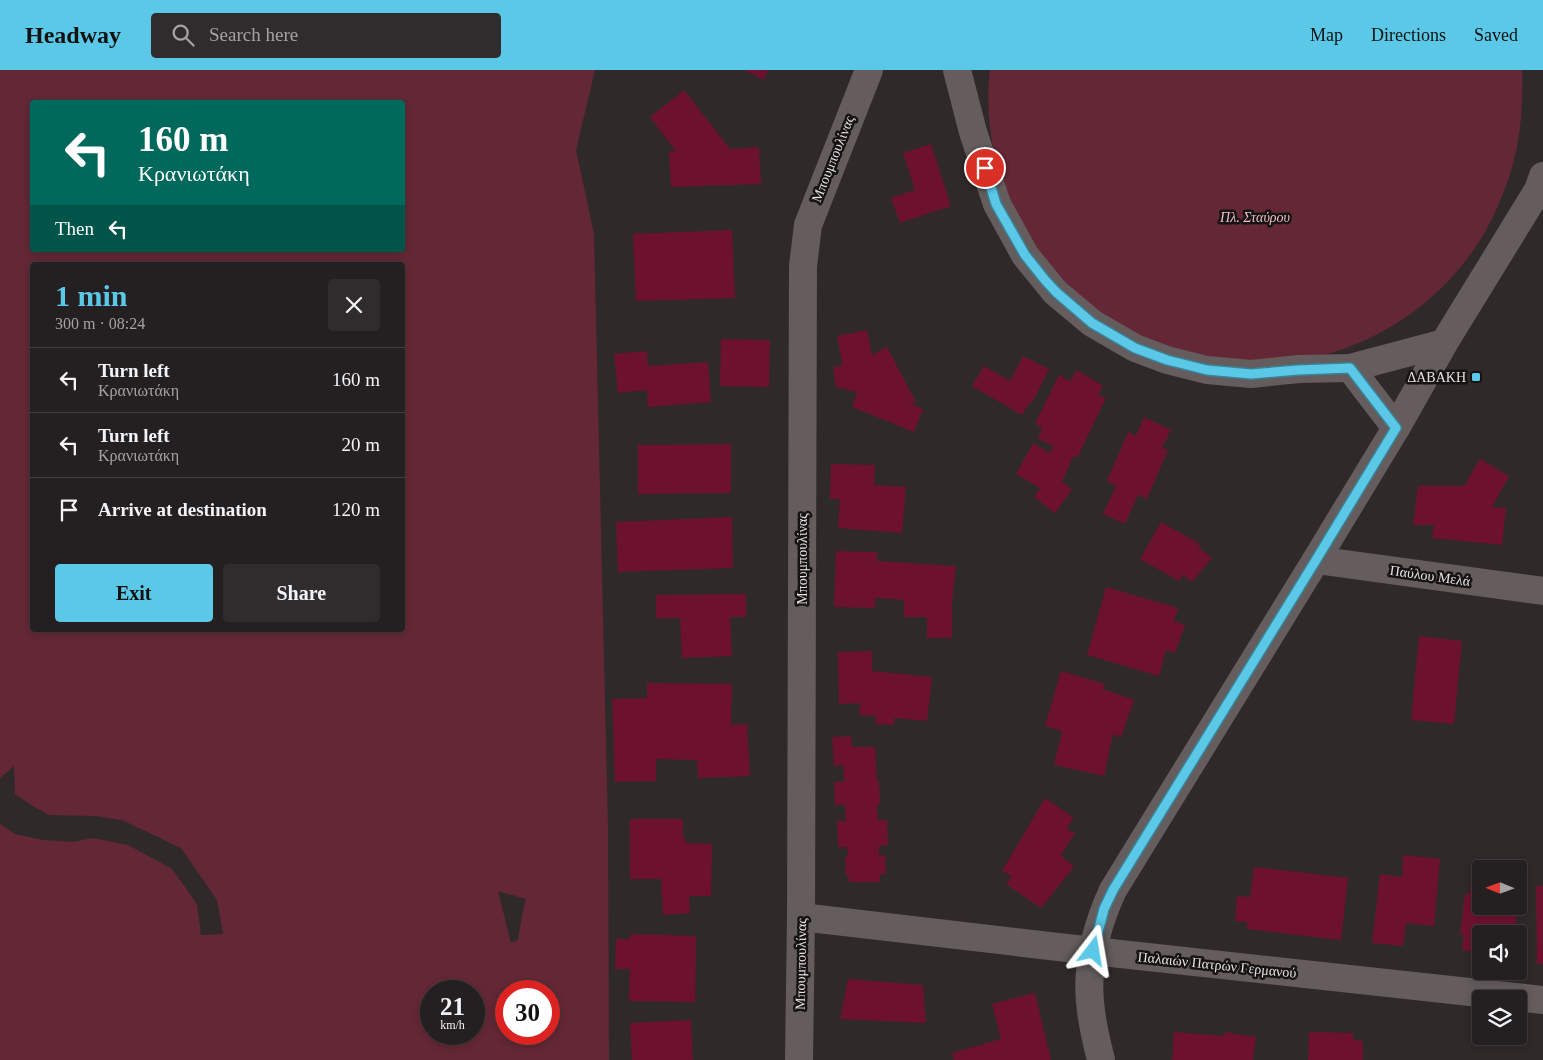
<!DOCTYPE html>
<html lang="en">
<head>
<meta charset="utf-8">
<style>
  :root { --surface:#241f20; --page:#302c2d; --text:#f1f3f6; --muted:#a3a2a5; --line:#413d3e; --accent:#5ac8e6 }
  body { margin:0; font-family:"Times New Roman",serif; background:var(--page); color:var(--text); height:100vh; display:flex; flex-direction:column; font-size:19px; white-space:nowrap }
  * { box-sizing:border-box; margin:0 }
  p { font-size:16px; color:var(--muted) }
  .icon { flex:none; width:28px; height:28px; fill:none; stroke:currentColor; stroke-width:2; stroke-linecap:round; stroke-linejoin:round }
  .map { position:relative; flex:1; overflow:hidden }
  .sheet { position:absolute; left:30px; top:192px; width:375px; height:370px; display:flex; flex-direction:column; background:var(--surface); border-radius:5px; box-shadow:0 2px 8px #0003,0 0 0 1px var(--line) }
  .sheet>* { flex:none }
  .banner { position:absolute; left:30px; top:30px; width:375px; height:152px; border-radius:5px; box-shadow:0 2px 8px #0003,0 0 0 1px var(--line); background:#00695c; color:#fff; overflow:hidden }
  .needle { width:32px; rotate:271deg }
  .controls { position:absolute; left:1472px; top:790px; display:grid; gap:10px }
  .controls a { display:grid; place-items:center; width:55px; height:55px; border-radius:5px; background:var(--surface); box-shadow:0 2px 8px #0003,0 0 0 1px var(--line); font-size:25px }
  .speed { position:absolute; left:420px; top:910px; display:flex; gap:10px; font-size:25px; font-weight:700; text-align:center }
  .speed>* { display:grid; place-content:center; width:65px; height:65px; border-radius:50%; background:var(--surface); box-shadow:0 2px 8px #0003,0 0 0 1px var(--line); line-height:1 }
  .speed small { font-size:12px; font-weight:400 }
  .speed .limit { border:8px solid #d22; background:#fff; color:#111 }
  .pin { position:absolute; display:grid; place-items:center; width:42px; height:42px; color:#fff; margin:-21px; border:2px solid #fff; border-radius:50%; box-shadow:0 1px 5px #0007 }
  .me { position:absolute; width:55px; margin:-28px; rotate:14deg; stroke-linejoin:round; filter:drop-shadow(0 0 4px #0008) }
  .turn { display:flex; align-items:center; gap:18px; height:105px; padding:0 25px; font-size:22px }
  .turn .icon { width:65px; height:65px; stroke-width:2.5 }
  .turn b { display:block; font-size:35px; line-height:42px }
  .then { display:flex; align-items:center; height:48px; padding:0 25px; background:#0003; gap:10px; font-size:19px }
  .round { display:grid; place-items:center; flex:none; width:52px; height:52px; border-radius:5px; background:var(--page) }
  .overview { display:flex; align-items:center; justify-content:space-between; height:85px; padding:0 25px }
  h1 { font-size:30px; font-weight:700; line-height:38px; color:var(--accent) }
  .primary-button { display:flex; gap:10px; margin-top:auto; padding:10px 25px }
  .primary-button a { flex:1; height:58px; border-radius:5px; background:var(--accent); color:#111; font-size:20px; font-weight:700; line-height:58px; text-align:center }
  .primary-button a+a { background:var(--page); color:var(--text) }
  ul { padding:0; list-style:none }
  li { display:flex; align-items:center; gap:15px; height:65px; padding:0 25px; border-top:1px solid var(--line) }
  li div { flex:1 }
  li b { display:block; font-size:19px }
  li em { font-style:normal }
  header { display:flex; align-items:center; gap:30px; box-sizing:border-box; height:70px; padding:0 25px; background:var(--accent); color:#111 }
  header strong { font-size:24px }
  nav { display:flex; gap:28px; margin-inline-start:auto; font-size:18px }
  .search { width:350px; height:45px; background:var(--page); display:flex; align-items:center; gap:12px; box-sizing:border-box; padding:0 18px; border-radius:5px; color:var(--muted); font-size:19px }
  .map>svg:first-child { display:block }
  .green { fill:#642735; fill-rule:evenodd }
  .building { fill:#6d122e }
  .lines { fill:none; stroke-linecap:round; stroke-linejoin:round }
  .minor { stroke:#645c5d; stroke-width:28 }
  .route-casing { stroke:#3a8296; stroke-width:12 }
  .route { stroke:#5ac8e6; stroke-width:9 }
  .poi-dot { fill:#5ac8e6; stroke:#161313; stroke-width:2 }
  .labels { text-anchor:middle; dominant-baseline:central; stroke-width:5; stroke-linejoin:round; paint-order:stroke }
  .street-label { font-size:14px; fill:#e7e2e3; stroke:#161313 }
  .park-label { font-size:14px; font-style:italic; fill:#f3bec6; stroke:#161313 }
  .poi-label { font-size:14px; fill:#e7e2e3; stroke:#161313; text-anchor:end }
</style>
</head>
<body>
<header>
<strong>Headway</strong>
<div class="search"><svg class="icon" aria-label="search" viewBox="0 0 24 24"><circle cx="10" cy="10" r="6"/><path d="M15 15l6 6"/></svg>Search here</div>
<nav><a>Map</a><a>Directions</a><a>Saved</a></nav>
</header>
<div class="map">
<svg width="1543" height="990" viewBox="0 0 1543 990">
  <rect width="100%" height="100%" fill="#30292a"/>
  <g class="green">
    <path d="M0,0H595L576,80L594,164L608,760L609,990H0V754L15,764L43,770L73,772L93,768L128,775L172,799L197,834L201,865L223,864L217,830L181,778L122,750L96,746L49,745L31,735L15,724L14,696L0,708ZM32,32H402V180H32ZM32,195H402V560H32ZM498,821L526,829L522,845L518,870L511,873ZM474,921V964H431V921ZM506,921H549V964H506Z"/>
    <path d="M990,0H1522C1523,9 1522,18 1522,27C1521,66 1515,96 1500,131C1465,218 1382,280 1289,292C1280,294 1271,293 1262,293C1167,296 1079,247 1028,168C1023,160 1020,151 1016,144C994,99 984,50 990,0Z"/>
  </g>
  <g class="building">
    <polygon points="744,0 768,0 764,10"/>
    <polygon points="684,20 730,79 759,77 761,114 671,117 669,81 676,81 650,47"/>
    <polygon points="931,74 951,136 900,153 891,128 915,120 903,83"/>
    <polygon points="732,160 735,228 636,231 633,164"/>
    <polygon points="867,260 872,285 887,277 916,332 911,334 923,339 914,362 852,337 857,322 836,317 833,297 841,296 842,292 837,266"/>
    <polygon points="721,269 770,270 769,317 720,316"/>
    <polygon points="647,281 648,296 708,292 711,332 648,337 647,320 618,323 614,284"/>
    <polygon points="1023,286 1049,299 1032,333 1030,332 1022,345 972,316 984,296 1010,311"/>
    <polygon points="1077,300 1103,316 1098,325 1106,328 1077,388 1073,386 1062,412 1072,419 1055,443 1034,427 1040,418 1016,404 1033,373 1050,383 1053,376 1038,369 1042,358 1035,354 1059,305 1070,311"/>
    <polygon points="1144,347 1171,360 1162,378 1168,380 1147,429 1138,425 1125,454 1103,444 1116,416 1107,411 1128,362 1136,366"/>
    <polygon points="731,374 731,423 638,424 638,375"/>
    <polygon points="1480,389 1509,406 1492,437 1506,438 1502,475 1432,468 1434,455 1413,455 1418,416 1464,416"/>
    <polygon points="831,394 875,395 874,415 906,417 902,463 838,458 840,429 830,429"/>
    <polygon points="732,447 733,498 618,502 616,452"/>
    <polygon points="1161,452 1200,474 1198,477 1212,488 1192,512 1183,505 1179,511 1140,489"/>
    <polygon points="836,481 877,482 877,491 956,496 952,533 952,568 927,568 927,547 904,547 904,530 875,528 875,538 834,537"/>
    <polygon points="1106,517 1178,538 1174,551 1185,555 1175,583 1166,580 1159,606 1087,585"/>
    <polygon points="746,524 746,547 730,547 732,586 682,588 680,548 656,548 656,525"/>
    <polygon points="1419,566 1462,571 1454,654 1411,650"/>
    <polygon points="872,581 872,601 932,607 927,651 894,648 894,655 875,654 876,646 859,645 860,633 839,634 838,582"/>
    <polygon points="1061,601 1105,614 1103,619 1134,630 1121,667 1113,664 1104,706 1054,695 1062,661 1045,656"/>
    <polygon points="647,613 732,614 731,655 747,654 750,706 698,708 697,690 656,689 656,711 615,712 612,629 647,628"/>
    <polygon points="851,666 852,677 875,677 877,711 879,711 880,734 877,734 878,750 887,750 888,775 879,776 879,786 885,785 886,804 880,804 880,812 849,812 849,806 846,806 845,787 848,787 847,777 838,777 837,751 846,751 845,735 835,735 834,712 844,712 843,695 834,696 832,667"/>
    <polygon points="1045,728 1073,747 1067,760 1075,763 1061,785 1074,797 1041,838 1006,814 1012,806 1002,801"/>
    <polygon points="630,749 683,749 683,768 685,768 686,773 712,774 711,826 689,826 690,843 663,845 661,809 630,809"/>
    <polygon points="1403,785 1440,789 1434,856 1406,853 1403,876 1372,873 1380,804 1402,807"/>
    <polygon points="1474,795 1490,798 1489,799 1481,799 1481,836 1518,836 1514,864 1481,864 1481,883 1462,880 1464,865 1460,864 1465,824 1469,824"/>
    <polygon points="1254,797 1348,808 1341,870 1247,859 1247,852 1235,851 1237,826 1250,827"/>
    <polygon points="1536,816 1543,816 1543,894 1537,894"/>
    <polygon points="630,864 696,866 695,932 629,931 630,899 615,899 616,869 630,869"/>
    <polygon points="848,909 923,915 926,953 840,949"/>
    <polygon points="1035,923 1051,990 954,990 952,983 1001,969 992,934"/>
    <polygon points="691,950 693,990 632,990 630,953"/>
    <polygon points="1174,962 1224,966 1224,962 1256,967 1253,990 1172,990"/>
    <polygon points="1309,962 1353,963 1353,970 1363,971 1363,990 1308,990"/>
  </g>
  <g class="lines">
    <g class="minor">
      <polyline points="957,0 973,62 997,134 1025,185 1055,222 1092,253 1135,278 1167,290 1207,300 1251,304 1299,299 1350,298 1444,273"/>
      <polyline points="1350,298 1396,358"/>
      <polyline points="1316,490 1543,521"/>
      <polyline points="801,847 1093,881 1543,930"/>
      <polyline points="799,990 801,847 803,196 808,155 869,0"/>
      <path d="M1101,990C1097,974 1093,957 1091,941C1085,900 1096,857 1113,820L1316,490L1396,358L1444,273L1538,120L1543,106"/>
    </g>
  </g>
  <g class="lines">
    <defs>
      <polyline id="route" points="985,98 996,134 1025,185 1045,210 1056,222 1092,253 1135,278 1167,290 1207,300 1251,304 1298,300 1350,298 1396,358 1316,490 1113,820 1104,839 1093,881"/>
    </defs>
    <use href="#route" class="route-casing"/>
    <use href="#route" class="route"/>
  </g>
  <rect class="poi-dot" x="1471" y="302" width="10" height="10" rx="2.5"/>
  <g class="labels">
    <g class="street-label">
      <text transform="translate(833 89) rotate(-68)">Μπουμπουλίνας</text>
      <text transform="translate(802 489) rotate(-90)">Μπουμπουλίνας</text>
      <text transform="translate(1430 506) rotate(8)">Παύλου Μελά</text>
      <text transform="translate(801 894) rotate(-89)">Μπουμπουλίνας</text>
      <text transform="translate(1217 895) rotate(6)">Παλαιών Πατρών Γερμανού</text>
    </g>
    <g class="park-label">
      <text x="1255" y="147">Πλ. Σταύρου</text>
    </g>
    <g class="poi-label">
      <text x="1466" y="307">ΔΑΒΑΚΗ</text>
    </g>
  </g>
</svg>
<div class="controls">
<a><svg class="needle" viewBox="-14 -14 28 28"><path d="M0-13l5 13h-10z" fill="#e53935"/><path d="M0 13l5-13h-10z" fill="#a3a2a5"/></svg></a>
<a><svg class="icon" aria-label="sound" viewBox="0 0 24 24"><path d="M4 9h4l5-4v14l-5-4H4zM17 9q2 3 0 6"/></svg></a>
<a><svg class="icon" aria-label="layers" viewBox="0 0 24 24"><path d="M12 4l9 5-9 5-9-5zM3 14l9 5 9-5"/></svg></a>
</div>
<div class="speed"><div>21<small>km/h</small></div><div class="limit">30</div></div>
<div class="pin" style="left:985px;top:98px;background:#d93025"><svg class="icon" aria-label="arrive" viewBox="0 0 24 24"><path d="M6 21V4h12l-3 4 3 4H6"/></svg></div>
<svg class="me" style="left:1093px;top:881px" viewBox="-20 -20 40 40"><path d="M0-17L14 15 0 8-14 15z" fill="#5ac8e6" stroke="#fff" stroke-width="4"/></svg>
<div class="banner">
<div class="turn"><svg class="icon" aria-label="left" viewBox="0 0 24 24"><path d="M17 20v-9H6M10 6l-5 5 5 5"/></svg><div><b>160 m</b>Κρανιωτάκη</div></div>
<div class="then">Then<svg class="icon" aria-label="left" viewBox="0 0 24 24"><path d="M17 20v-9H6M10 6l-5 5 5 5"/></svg></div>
</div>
<section class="sheet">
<div class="overview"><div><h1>1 min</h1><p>300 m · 08:24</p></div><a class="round"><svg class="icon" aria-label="close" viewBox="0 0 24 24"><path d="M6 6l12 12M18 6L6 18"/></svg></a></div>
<ul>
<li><svg class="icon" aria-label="left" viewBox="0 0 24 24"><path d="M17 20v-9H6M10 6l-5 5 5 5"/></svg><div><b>Turn left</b><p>Κρανιωτάκη</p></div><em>160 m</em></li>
<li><svg class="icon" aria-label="left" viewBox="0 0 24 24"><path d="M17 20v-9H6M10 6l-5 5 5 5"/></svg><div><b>Turn left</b><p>Κρανιωτάκη</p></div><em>20 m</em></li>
<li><svg class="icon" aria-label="arrive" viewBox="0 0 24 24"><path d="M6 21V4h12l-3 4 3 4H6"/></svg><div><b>Arrive at destination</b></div><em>120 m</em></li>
</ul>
<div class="primary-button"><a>Exit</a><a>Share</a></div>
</section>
</div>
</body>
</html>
